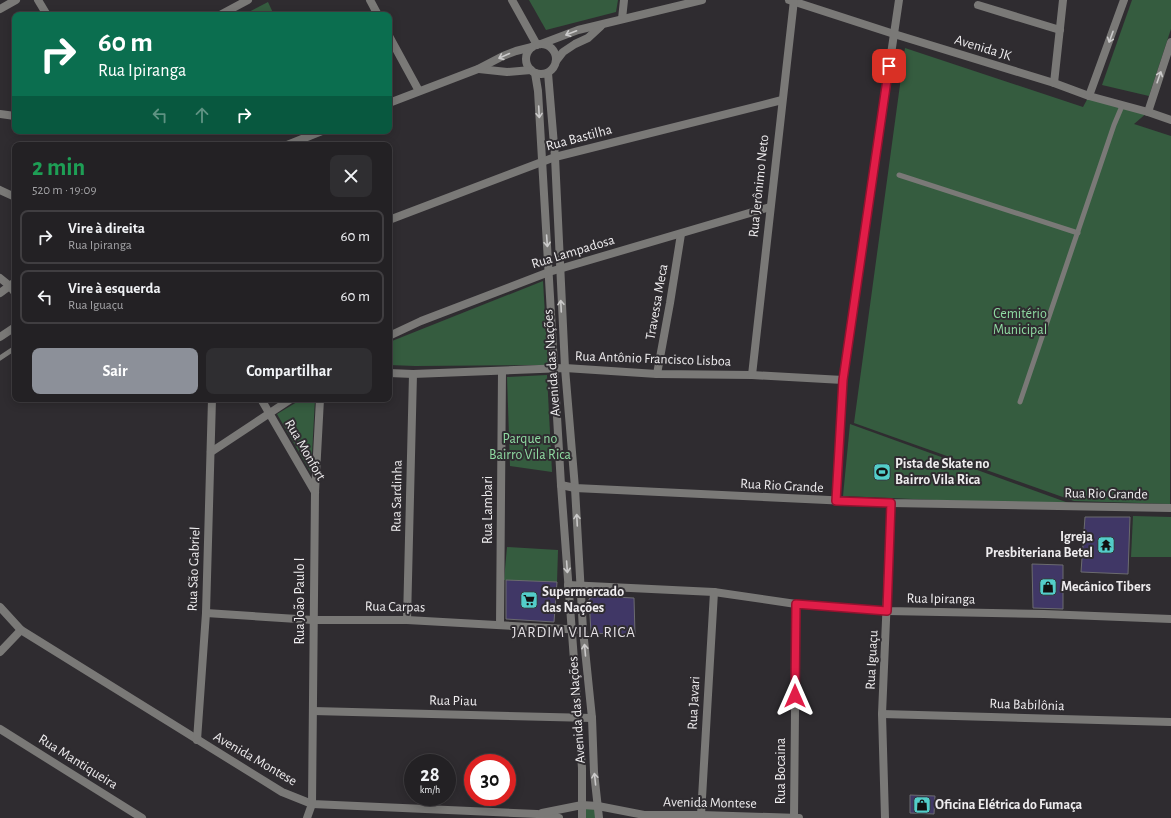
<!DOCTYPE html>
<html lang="pt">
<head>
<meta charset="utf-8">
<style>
  :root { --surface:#232124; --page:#2f2e31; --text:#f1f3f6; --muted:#a3a3a6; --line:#403e41; --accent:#8c9099 }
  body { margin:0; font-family:"Alegreya Sans",sans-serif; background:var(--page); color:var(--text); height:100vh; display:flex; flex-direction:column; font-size:15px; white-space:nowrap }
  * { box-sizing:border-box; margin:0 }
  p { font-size:13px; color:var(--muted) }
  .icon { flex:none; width:22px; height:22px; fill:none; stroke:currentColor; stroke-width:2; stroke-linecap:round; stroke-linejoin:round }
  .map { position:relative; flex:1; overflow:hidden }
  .details { position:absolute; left:12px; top:142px; width:380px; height:260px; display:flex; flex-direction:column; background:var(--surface); border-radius:8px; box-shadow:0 2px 10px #0003,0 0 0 1px var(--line) }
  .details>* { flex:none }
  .banner { position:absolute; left:12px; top:12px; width:380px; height:122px; border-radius:8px; box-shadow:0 2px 10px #0003,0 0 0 1px var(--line); background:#0b6e4f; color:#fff; overflow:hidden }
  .speed { position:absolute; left:404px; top:754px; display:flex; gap:8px; font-size:20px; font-weight:700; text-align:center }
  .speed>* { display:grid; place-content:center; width:52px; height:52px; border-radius:50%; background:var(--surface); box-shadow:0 2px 10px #0003,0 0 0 1px var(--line); line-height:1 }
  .speed small { font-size:10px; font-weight:400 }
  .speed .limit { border:6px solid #d22; background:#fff; color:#111 }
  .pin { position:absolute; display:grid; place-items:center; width:34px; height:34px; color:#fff; margin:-17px; border-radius:8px; box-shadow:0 2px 6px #0006 }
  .me { position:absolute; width:44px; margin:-22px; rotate:0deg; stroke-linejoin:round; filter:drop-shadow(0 0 3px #0008) }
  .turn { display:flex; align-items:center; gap:14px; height:84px; padding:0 20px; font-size:18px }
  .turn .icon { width:52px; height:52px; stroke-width:2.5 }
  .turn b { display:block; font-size:28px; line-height:34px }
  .lanes { display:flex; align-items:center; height:38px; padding:0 20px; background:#0003; justify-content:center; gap:20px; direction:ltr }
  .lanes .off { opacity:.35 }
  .round { display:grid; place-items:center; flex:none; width:42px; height:42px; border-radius:8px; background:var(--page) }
  .head { display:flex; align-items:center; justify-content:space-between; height:68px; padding:0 20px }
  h1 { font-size:24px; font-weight:700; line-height:30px; color:#1e9e55 }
  .primary-button { display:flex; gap:8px; margin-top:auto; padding:8px 20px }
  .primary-button a { flex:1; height:46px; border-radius:8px; background:var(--accent); color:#fff; font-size:16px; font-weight:700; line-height:46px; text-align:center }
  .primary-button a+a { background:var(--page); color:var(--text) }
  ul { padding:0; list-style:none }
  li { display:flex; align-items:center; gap:12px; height:54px; margin:0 8px 6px; padding:0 12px; border:2px solid var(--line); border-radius:8px }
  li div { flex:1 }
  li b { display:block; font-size:15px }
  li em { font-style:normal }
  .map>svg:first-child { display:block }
  .green { fill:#355c3f }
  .building { fill:#403766; stroke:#6b6b6f }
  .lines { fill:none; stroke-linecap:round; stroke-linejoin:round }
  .service { stroke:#7a7977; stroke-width:5 }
  .minor { stroke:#7a7977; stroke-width:8 }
  .oneway { stroke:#cbcaca }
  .route-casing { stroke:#92132f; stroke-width:10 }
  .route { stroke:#e11d48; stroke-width:7 }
  .labels { text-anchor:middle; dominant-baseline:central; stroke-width:4; stroke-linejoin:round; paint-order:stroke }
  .street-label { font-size:14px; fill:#eeecee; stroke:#2f2c30 }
  .park-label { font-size:14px; fill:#8fdba2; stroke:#2f2c30 }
  .poi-label { font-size:14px; font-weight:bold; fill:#eeecee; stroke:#2f2c30; text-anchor:start }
  .neighbourhood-label { font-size:15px; letter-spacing:1px; fill:#e5e1e5; stroke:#2f2c30 }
</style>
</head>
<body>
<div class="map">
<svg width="1171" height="818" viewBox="0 0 1171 818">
  <rect width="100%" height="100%" fill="#2f2c30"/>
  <g class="green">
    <polygon points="529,0 618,0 616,12 546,30"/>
    <polygon points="1132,0 1171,0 1171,29 1149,96 1102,85"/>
    <polygon points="268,2 274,15 243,15"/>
    <polygon points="905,48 1083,107 1089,96 1148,112 1134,124 1171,136 1170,504 1074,501 854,423"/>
    <polygon points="543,281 548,365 415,366 389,365 389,343 392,341"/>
    <polygon points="547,375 552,472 510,466 507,377"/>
    <polygon points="302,399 315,399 311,473 277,414"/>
    <polygon points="850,424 1077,506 843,496"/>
    <polygon points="1133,516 1171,517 1171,557 1131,557"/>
    <polygon points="507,547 558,550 557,583 504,580"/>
    <polygon points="586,808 595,808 596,818 584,818"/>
  </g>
  <g class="building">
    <polygon points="1085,517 1130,517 1128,574 1081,572"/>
    <polygon points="1032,564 1063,565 1063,609 1033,608"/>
    <polygon points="506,580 557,582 554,622 506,619"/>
    <polygon points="594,596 634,598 635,635 591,633 589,599"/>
    <polygon points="910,795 935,796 934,814 910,813"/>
  </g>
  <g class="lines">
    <g class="service">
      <polyline points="899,175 1078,233"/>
      <polyline points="0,358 15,348"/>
      <polyline points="1020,402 1114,125 1122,106"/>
    </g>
    <g class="minor">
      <polyline points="38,0 47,15"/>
      <polyline points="370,0 378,15"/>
      <polyline points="512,0 537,45"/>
      <polyline points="789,0 894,34 1054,83 1089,96 1148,112 1171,120"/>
      <polyline points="978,5 1060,30"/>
      <polyline points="0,9 16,0"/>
      <polyline points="220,15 248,0"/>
      <polyline points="622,19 624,0"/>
      <polyline points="389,36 419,91"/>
      <polyline points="541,44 578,30 702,0"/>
      <circle cx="541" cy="59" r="15"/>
      <polyline points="556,61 563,52 575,44 588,38 601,26"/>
      <polyline points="479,69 507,72 531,70"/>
      <polyline points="535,73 538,91 561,485 582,768 582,818"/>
      <polyline points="548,73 555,157 565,368 575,488 583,630 592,718 594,772 599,818"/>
      <polyline points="1054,83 1063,0"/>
      <polyline points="1089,96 1124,0"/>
      <polyline points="389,103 478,69 503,56 516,51 532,47"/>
      <polyline points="1148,112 1171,42"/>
      <polyline points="0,114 15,116"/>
      <polyline points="287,145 322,131"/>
      <polyline points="0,190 15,197"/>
      <polyline points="389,220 555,157 782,100"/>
      <polyline points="0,278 10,286 15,293"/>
      <polyline points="0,293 15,282"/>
      <polyline points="389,336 421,321 549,272 770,207"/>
      <polyline points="0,337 15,327"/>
      <polyline points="389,373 413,374 565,368 657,374 752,375 843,380"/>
      <polyline points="657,374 670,303 681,234"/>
      <polyline points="752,375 794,0"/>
      <polyline points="261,399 315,492"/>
      <polyline points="211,452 291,399"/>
      <polyline points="561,485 575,488 891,503 1171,508"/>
      <polyline points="836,501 843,380 899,0"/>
      <polyline points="568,585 714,592 796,604 887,611 1044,614 1171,619"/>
      <polyline points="0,607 21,630 282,792 312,804 537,814 559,818"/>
      <polyline points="206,613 313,620 407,620 583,630"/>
      <polyline points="407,620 413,374"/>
      <polyline points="500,625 502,372"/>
      <polyline points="0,652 21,630"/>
      <polyline points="313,711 592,718"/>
      <polyline points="882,714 1171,722"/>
      <polyline points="0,729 142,818"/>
      <polyline points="197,740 206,613 212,399"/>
      <polyline points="542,813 582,805 598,806 644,815 701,815 799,818"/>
      <polyline points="701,815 714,592"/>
      <polyline points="307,818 312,804 315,492 320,399"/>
      <polyline points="794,818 796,604"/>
      <polyline points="885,818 882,714 891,503"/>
    </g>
  </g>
  <defs><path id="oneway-shaft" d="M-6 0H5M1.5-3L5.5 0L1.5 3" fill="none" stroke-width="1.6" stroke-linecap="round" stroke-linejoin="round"/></defs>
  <g class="oneway">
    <use href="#oneway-shaft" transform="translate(571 33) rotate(159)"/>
    <use href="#oneway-shaft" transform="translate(1111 37) rotate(110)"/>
    <use href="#oneway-shaft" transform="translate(504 56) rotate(156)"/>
    <use href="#oneway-shaft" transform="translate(1159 77) rotate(-71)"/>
    <use href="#oneway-shaft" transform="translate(539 112) rotate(87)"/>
    <use href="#oneway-shaft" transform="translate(547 241) rotate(86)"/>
    <use href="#oneway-shaft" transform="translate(561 306) rotate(-93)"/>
    <use href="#oneway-shaft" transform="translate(577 520) rotate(-93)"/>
    <use href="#oneway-shaft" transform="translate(567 567) rotate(86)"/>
    <use href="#oneway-shaft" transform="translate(585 650) rotate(-95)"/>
    <use href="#oneway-shaft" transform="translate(595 779) rotate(-96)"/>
  </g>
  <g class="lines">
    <defs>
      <polyline id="route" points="795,696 796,604 887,611 891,503 836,501 843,380 889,66"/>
    </defs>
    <use href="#route" class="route-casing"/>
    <use href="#route" class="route"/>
  </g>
  <defs>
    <symbol id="stadium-square" viewBox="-11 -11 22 22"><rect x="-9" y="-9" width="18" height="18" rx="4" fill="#53cdc9" stroke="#2f2c30"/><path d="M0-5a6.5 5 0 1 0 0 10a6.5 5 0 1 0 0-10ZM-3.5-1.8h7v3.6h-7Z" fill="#111"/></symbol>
    <symbol id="temple-square" viewBox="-11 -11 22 22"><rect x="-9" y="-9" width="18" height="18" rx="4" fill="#53cdc9" stroke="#2f2c30"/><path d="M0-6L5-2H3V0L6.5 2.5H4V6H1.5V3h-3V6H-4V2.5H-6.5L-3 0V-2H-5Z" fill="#111"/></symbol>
    <symbol id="shop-square" viewBox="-11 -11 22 22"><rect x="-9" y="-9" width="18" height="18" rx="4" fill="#53cdc9" stroke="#2f2c30"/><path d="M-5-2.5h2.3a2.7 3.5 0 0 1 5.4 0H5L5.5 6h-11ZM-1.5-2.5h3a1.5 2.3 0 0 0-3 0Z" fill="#111"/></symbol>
    <symbol id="supermarket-square" viewBox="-11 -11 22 22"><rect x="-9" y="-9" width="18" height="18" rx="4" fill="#53cdc9" stroke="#2f2c30"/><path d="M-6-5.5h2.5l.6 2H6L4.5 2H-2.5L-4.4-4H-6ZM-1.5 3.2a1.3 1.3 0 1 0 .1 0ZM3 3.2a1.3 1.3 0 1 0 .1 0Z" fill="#111"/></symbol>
  </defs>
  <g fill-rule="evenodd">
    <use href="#stadium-square" x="872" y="462" width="20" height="20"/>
    <use href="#temple-square" x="1096" y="535" width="20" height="20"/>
    <use href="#shop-square" x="1038" y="577" width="20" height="20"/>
    <use href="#supermarket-square" x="519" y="590" width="20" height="20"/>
    <use href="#shop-square" x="912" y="795" width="20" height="20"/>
  </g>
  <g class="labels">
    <g class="street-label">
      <text transform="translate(983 48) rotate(17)">Avenida JK</text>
      <text transform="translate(579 138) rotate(-15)">Rua Bastilha</text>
      <text transform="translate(759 186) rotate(-84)">Rua Jerônimo Neto</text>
      <text transform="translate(573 252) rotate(-17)">Rua Lampadosa</text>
      <text transform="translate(657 302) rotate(-80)">Travessa Meca</text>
      <text transform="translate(653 359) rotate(2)">Rua Antônio Francisco Lisboa</text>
      <text transform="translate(552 363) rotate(-94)">Avenida das Nações</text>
      <text transform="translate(305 450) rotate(60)">Rua Monfort</text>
      <text transform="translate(782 486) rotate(3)">Rua Rio Grande</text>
      <text transform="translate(1106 494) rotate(1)">Rua Rio Grande</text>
      <text transform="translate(397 496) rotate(-89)">Rua Sardinha</text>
      <text transform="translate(488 510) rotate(-90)">Rua Lambari</text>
      <text transform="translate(194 569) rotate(-88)">Rua São Gabriel</text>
      <text transform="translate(941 599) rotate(1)">Rua Ipiranga</text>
      <text transform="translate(300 601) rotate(-90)">Rua João Paulo I</text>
      <text transform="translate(395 607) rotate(1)">Rua Carpas</text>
      <text transform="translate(872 660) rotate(-87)">Rua Iguaçu</text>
      <text transform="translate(453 701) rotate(1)">Rua Piau</text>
      <text transform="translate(694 703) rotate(-87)">Rua Javari</text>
      <text transform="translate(1027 705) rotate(2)">Rua Babilônia</text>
      <text transform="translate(577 710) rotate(-94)">Avenida das Nações</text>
      <text transform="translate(255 759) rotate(30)">Avenida Montese</text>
      <text transform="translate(78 762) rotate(32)">Rua Mantiqueira</text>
      <text transform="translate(781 771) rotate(-90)">Rua Bocaina</text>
      <text transform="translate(710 803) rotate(1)">Avenida Montese</text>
    </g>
    <g class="park-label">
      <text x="1020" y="314">Cemitério<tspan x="1020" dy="16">Municipal</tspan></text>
      <text x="530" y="439">Parque no<tspan x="530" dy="16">Bairro Vila Rica</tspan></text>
    </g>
    <g class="poi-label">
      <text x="895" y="464">Pista de Skate no<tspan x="895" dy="16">Bairro Vila Rica</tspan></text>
      <text x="1093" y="537" text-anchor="end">Igreja<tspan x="1093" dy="16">Presbiteriana Betel</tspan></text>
      <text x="1061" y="587">Mecânico Tibers</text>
      <text x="542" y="592">Supermercado<tspan x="542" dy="16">das Nações</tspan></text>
      <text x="935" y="805">Oficina Elétrica do Fumaça</text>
    </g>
    <g class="neighbourhood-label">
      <text x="574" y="632">JARDIM VILA RICA</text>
    </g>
  </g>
</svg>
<div class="speed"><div>28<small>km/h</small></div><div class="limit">30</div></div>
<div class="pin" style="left:889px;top:66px;background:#d93025"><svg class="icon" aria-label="arrive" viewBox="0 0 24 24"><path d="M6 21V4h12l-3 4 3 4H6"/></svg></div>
<svg class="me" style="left:795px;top:696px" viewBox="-20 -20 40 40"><path d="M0-17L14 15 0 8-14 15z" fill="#e11d48" stroke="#fff" stroke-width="4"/></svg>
<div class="banner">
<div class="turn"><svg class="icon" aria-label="right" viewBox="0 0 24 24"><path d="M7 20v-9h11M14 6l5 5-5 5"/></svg><div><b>60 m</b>Rua Ipiranga</div></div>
<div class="lanes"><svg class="icon off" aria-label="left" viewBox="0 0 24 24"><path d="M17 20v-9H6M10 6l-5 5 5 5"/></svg><svg class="icon off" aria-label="ahead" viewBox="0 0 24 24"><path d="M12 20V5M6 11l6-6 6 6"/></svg><svg class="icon" aria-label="right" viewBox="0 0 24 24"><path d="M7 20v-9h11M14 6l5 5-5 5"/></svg></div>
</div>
<section class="details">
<div class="head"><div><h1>2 min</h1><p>520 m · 19:09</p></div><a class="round"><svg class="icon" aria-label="close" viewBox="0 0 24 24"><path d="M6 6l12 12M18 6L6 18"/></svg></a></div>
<ul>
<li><svg class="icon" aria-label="right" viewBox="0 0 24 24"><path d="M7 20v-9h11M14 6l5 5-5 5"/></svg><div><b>Vire à direita</b><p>Rua Ipiranga</p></div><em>60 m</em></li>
<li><svg class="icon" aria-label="left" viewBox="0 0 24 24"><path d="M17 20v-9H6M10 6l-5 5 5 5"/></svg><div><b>Vire à esquerda</b><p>Rua Iguaçu</p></div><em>60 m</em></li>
</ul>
<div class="primary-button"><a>Sair</a><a>Compartilhar</a></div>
</section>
</div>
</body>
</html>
